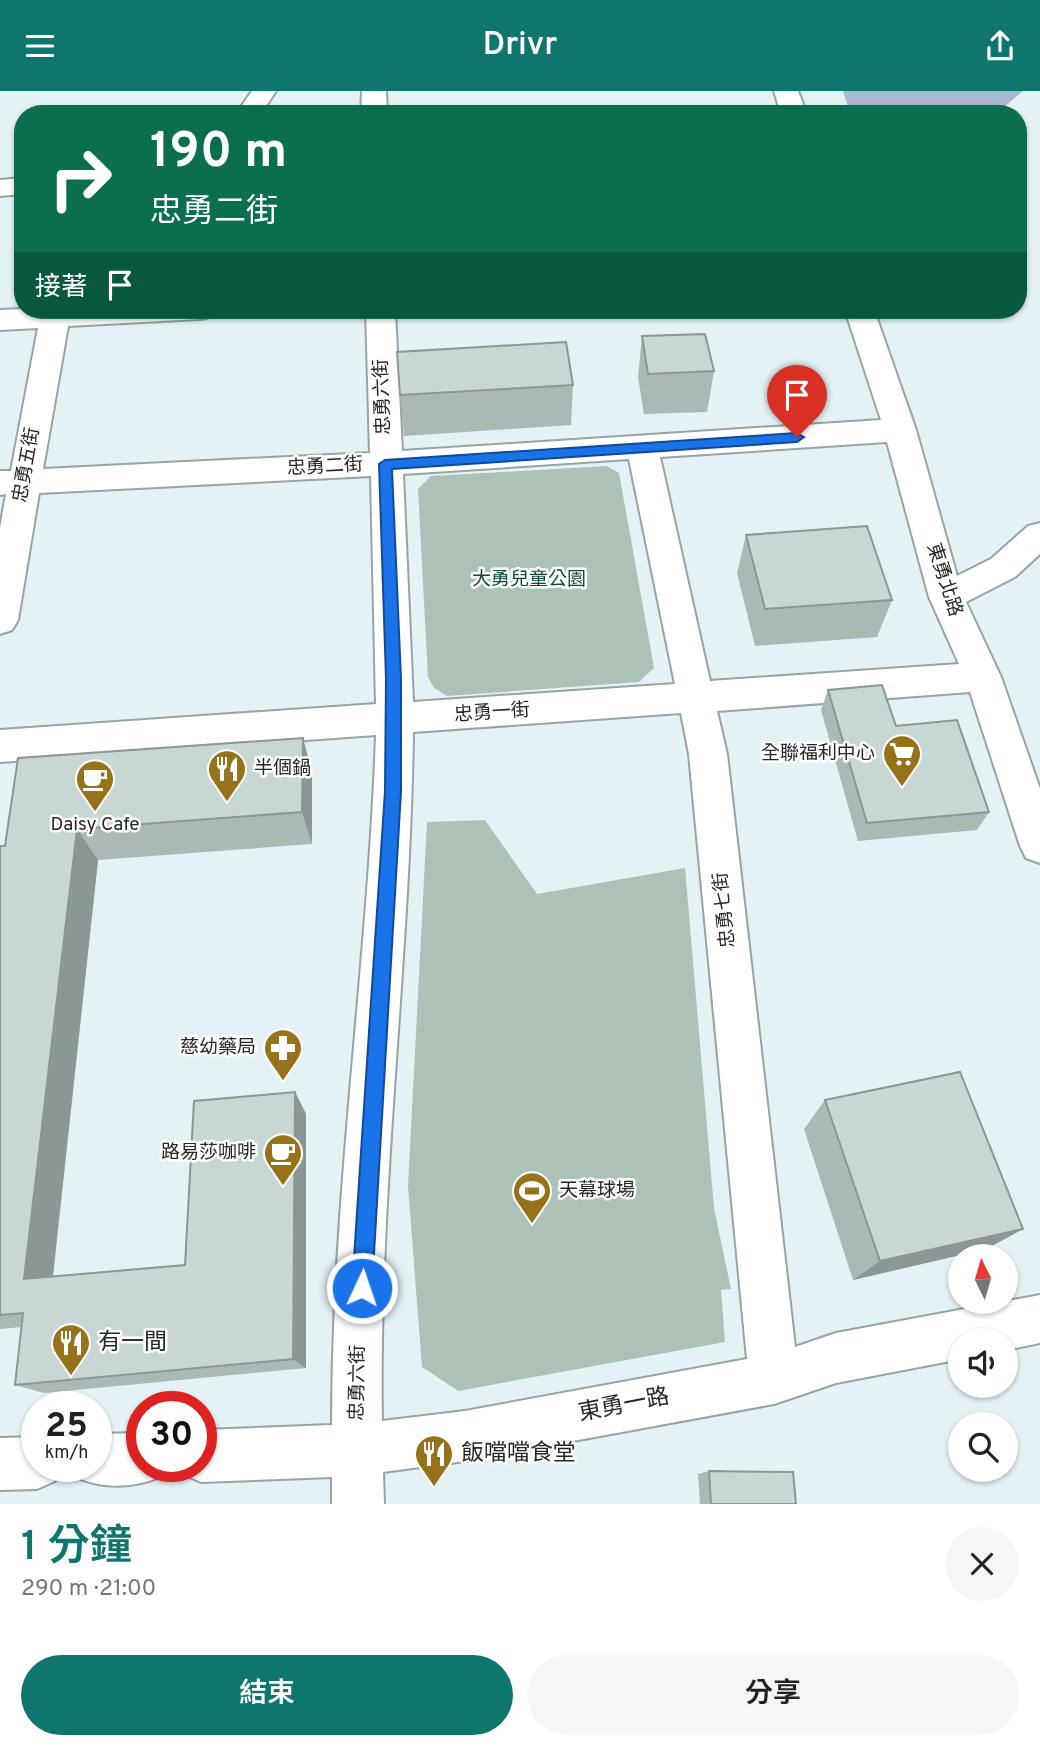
<!DOCTYPE html>
<html lang="zh-TW">
<head>
<meta charset="utf-8">
<style>
  :root { --surface:#fff; --page:#f6f6f6; --text:#222; --muted:#767676; --accent:#0f766e }
  body { margin:0; font-family:Overpass,"Noto Sans TC",sans-serif; background:var(--page); color:var(--text); height:100vh; display:flex; flex-direction:column; font-size:26px; white-space:nowrap }
  * { box-sizing:border-box; margin:0 }
  p { font-size:23px; color:var(--muted) }
  .icon { flex:none; width:38px; height:38px; fill:none; stroke:currentColor; stroke-width:2; stroke-linecap:round; stroke-linejoin:round }
  .map { position:relative; height:1413px; overflow:hidden }
  .details { display:flex; flex-direction:column; background:var(--surface); flex:1 }
  .details>* { flex:none }
  .banner { position:absolute; left:14px; top:14px; width:1013px; height:214px; border-radius:28px; box-shadow:0 2px 5px #0004; background:#0b6e4f; color:#fff; overflow:hidden }
  .needle { width:46px; rotate:355deg }
  .tools { position:absolute; left:948px; top:1153px; display:grid; gap:14px }
  .tools a { display:grid; place-items:center; width:70px; height:70px; border-radius:50%; background:var(--surface); box-shadow:0 2px 5px #0004; font-size:35px }
  .speed { position:absolute; left:21px; top:1300px; display:flex; gap:14px; font-size:35px; font-weight:700; text-align:center }
  .speed>* { display:grid; place-content:center; width:91px; height:91px; border-radius:50%; background:var(--surface); box-shadow:0 2px 5px #0004; line-height:1 }
  .speed small { font-size:18px; font-weight:400 }
  .speed .limit { border:10px solid #d22; background:#fff; color:#111 }
  .pin { position:absolute; display:grid; place-items:center; width:60px; height:60px; color:#fff; margin:-72px -30px; border-radius:50% 50% 50% 0; rotate:-45deg; box-shadow:0 0 7px #0007 }
  .pin .icon { rotate:45deg }
  .me { position:absolute; width:77px; margin:-38px; rotate:3deg; stroke-linejoin:round; filter:drop-shadow(0 0 5px #0008) }
  .turn { display:flex; align-items:center; gap:24px; height:147px; padding:0 21px; font-size:32px }
  .turn .icon { width:91px; height:91px; stroke-width:2.5 }
  .turn b { display:block; font-size:49px; line-height:60px }
  .then { display:flex; align-items:center; height:66px; padding:0 21px; background:#0003; gap:14px; font-size:26px }
  .round { display:grid; place-items:center; flex:none; width:74px; height:74px; border-radius:37px; background:var(--page) }
  .headline { display:flex; align-items:center; justify-content:space-between; height:119px; padding:0 21px }
  h1 { font-size:42px; font-weight:600; line-height:52px; color:var(--accent) }
  .button { display:flex; gap:14px; margin-top:auto; padding:14px 21px }
  .button a { flex:1; height:80px; border-radius:42px; background:var(--accent); color:#fff; font-size:28px; font-weight:600; line-height:80px; text-align:center }
  .button a+a { background:var(--page); color:var(--text) }
  header { display:flex; justify-content:space-between; align-items:center; height:91px; padding:0 21px; background:var(--accent); color:#fff; font-size:32px; font-weight:600 }
  .map>svg:first-child { display:block }
  .green { fill:#adc2b7 }
  .water { fill:#abb7d2 }
  .lines { fill:none; stroke-linecap:round; stroke-linejoin:round }
  .minor-casing { stroke:#97a3a7; stroke-width:4 }
  .minor { fill:#fff; fill-rule:evenodd }
  .wall { fill:#acb8b6 }
  .shaded-wall { fill:#8c9694 }
  .building { fill:#c8d6d4; stroke:#8c9694; stroke-width:2 }
  .route { fill:#1a73e8; stroke:#114b97; stroke-width:2 }
  .labels { text-anchor:middle; dominant-baseline:central; stroke-width:5; stroke-linejoin:round; paint-order:stroke }
  .street-label { font-size:19px; fill:#222729; stroke:#fff }
  .park-label { font-size:19px; fill:#104b35; stroke:#fff }
  .poi-label { font-size:19px; fill:#222729; stroke:#fff; text-anchor:end }
  .near-poi-label { font-size:23px; fill:#222729; stroke:#fff; text-anchor:start }
  .near-street-label { font-size:23px; fill:#222729; stroke:#fff }
</style>
</head>
<body>
<header><svg class="icon" aria-label="menu" viewBox="0 0 24 24"><path d="M4 6h16M4 12h16M4 18h16"/></svg>Drivr<svg class="icon" aria-label="share" viewBox="0 0 24 24"><path d="M12 15V3M7 8l5-5 5 5M5 13v7h14v-7"/></svg></header>
<div class="map">
<svg width="1040" height="1413" viewBox="0 0 1040 1413">
  <rect width="100%" height="100%" fill="#e4f2f6"/>
  <g class="green">
    <polygon points="607,375 619,382 654,577 639,591 447,605 434,597 428,586 418,398 431,385"/>
    <polygon points="485,729 537,803 685,777 714,1117 731,1198 721,1199 725,1251 458,1300 422,1276 408,1095 427,731"/>
  </g>
  <polygon class="water" points="843,0 1023,0 996,23 850,23"/>
  <g class="lines">
    <defs>
      <g id="minor">
        <polygon points="252,0 276,0 261,23 236,23"/>
        <polygon points="362,0 386,0 387,23 361,23"/>
        <polygon points="774,0 798,0 807,23 781,23"/>
        <polygon points="23,87 23,103 0,105 0,89"/>
        <path d="M23,218L215,219L210,226L200,228L68,235L43,378L370,362L366,219H395L402,360L881,329L845,219H874L916,339L957,485L991,468L1028,435L1040,432V463L1015,486L966,511L1001,586L1040,698V772L1026,767L1020,755L970,601L717,620L727,663L795,1256L836,1242L1040,1204V1252L1006,1259V1250H961V1268L836,1292L774,1313L465,1370L383,1381L384,1413H332V1386L201,1391L183,1383L180,1376H201V1339L332,1334C332,1104 368,874 376,644L0,671V639L376,613L371,385L39,402L18,529L12,539L0,543V437L6,403L0,404V380H11L38,237L0,239V219ZM887,351L929,506L959,573L710,590L660,366ZM629,368L675,593L413,611L403,383ZM681,622L689,663L747,1268L465,1320L382,1330C378,1100 410,871 413,641Z"/>
        <path d="M142,1342V1376H165L160,1386C134,1397 104,1398 78,1387L73,1376H96V1343Z"/>
        <polygon points="37,1346 37,1376 61,1376 55,1390 37,1398 0,1399 0,1347"/>
      </g>
    </defs>
    <use href="#minor" class="minor-casing"/>
    <use href="#minor" class="minor"/>
  </g>
  <g class="wall">
    <polygon points="642,245 714,280 707,321 644,323 638,286"/>
    <polygon points="573,294 571,334 404,345 400,304"/>
    <polygon points="746,444 892,509 877,546 755,555 737,482"/>
    <polygon points="828,599 896,635 989,721 977,739 858,750 821,619"/>
    <polygon points="312,681 312,753 98,769 53,1186 185,1174 295,1001 306,1023 306,1277 44,1302 15,1294 22,1236 0,1238 0,755"/>
    <polygon points="825,1009 1023,1138 986,1158 853,1189 804,1038"/>
    <polygon points="709,1380 796,1413 700,1413 698,1383"/>
  </g>
  <g class="shaded-wall">
    <polygon points="303,647 312,681 312,753 302,721"/>
    <polygon points="77,738 98,769 51,1201 24,1188"/>
    <polygon points="295,1001 306,1023 306,1277 293,1268"/>
    <polygon points="1023,1138 986,1158 853,1189 880,1170"/>
  </g>
  <g class="building">
    <polygon points="705,243 714,280 648,283 642,245"/>
    <polygon points="566,251 573,294 400,304 397,261"/>
    <polygon points="867,435 892,509 765,518 746,444"/>
    <polygon points="882,594 896,635 957,629 989,721 867,732 828,599"/>
    <polygon points="303,647 302,721 77,738 24,1188 185,1174 194,1010 295,1001 293,1268 15,1294 23,1222 0,1224 0,755 5,755 18,667"/>
    <polygon points="960,981 1023,1138 880,1170 825,1009"/>
    <polygon points="709,1380 793,1381 796,1413 711,1413"/>
  </g>
  <polygon class="route" points="797,342 804,346 797,351 392,378 401,588 401,700 372,1197 369,1204 362,1207 355,1204 352,1197 385,700 386,588 379,373 385,369"/>
  <defs>
    <symbol id="supermarket-pin" viewBox="-11 -11 22 30"><path d="M0 17L-7.5 6A9.5 9.5 0 1 1 7.5 6Z" fill="#96731b" stroke="#fff"/><path d="M-6-5.5h2.5l.6 2H6L4.5 2H-2.5L-4.4-4H-6ZM-1.5 3.2a1.3 1.3 0 1 0 .1 0ZM3 3.2a1.3 1.3 0 1 0 .1 0Z" fill="#fff"/></symbol>
    <symbol id="restaurant-pin" viewBox="-11 -11 22 30"><path d="M0 17L-7.5 6A9.5 9.5 0 1 1 7.5 6Z" fill="#96731b" stroke="#fff"/><path d="M-5-6h1v4h1v-4h1v4h1v-4h1v5L-1.5 .5V6h-2V.5L-5-1ZM5-6V6H3V1.5H1.5Q1.5-4 5-6Z" fill="#fff"/></symbol>
    <symbol id="cafe-pin" viewBox="-11 -11 22 30"><path d="M0 17L-7.5 6A9.5 9.5 0 1 1 7.5 6Z" fill="#96731b" stroke="#fff"/><path d="M-5.5-4.5H6V0H3Q3 3.5 0 3.5H-2.5Q-5.5 3.5-5.5 0ZM3-3.2v2h1.7v-2ZM-6 4.5H4V6H-6Z" fill="#fff"/></symbol>
    <symbol id="pharmacy-pin" viewBox="-11 -11 22 30"><path d="M0 17L-7.5 6A9.5 9.5 0 1 1 7.5 6Z" fill="#96731b" stroke="#fff"/><path d="M-2-6h4v4h4v4h-4v4h-4v-4h-4v-4h4Z" fill="#fff"/></symbol>
    <symbol id="stadium-pin" viewBox="-11 -11 22 30"><path d="M0 17L-7.5 6A9.5 9.5 0 1 1 7.5 6Z" fill="#96731b" stroke="#fff"/><path d="M0-5a6.5 5 0 1 0 0 10a6.5 5 0 1 0 0-10ZM-3.5-1.8h7v3.6h-7Z" fill="#fff"/></symbol>
  </defs>
  <g fill-rule="evenodd">
    <use href="#supermarket-pin" x="880" y="641" width="44" height="60"/>
    <use href="#restaurant-pin" x="205" y="656" width="44" height="60"/>
    <use href="#cafe-pin" x="73" y="666" width="44" height="60"/>
    <use href="#pharmacy-pin" x="261" y="935" width="44" height="60"/>
    <use href="#cafe-pin" x="261" y="1040" width="44" height="60"/>
    <use href="#stadium-pin" x="510" y="1078" width="44" height="60"/>
    <use href="#restaurant-pin" x="49" y="1230" width="44" height="60"/>
    <use href="#restaurant-pin" x="412" y="1341" width="44" height="60"/>
  </g>
  <g class="labels">
    <g class="street-label">
      <text transform="translate(383 306) rotate(-92)">忠勇六街</text>
      <text transform="translate(27 374) rotate(-80)">忠勇五街</text>
      <text transform="translate(325 376) rotate(-3)">忠勇二街</text>
      <text transform="translate(944 489) rotate(72)">東勇北路</text>
      <text transform="translate(492 622) rotate(-4)">忠勇一街</text>
      <text transform="translate(725 819) rotate(-96)">忠勇七街</text>
      <text transform="translate(358 1292) rotate(-89)">忠勇六街</text>
    </g>
    <g class="park-label">
      <text x="529" y="489">大勇兒童公園</text>
    </g>
    <g class="poi-label">
      <text x="875" y="663">全聯福利中心</text>
      <text x="254" y="678" text-anchor="start">半個鍋</text>
      <text x="95" y="734" text-anchor="middle">Daisy Cafe</text>
      <text x="256" y="957">慈幼藥局</text>
      <text x="256" y="1062">路易莎咖啡</text>
      <text x="559" y="1100" text-anchor="start">天幕球場</text>
    </g>
    <g class="near-poi-label">
      <text x="98" y="1252">有一間</text>
      <text x="461" y="1363">飯噹噹食堂</text>
    </g>
    <g class="near-street-label">
      <text transform="translate(624 1315) rotate(-11)">東勇一路</text>
    </g>
  </g>
</svg>
<div class="tools">
<a><svg class="needle" viewBox="-14 -14 28 28"><path d="M0-13l5 13h-10z" fill="#e53935"/><path d="M0 13l5-13h-10z" fill="#767676"/></svg></a>
<a><svg class="icon" aria-label="sound" viewBox="0 0 24 24"><path d="M4 9h4l5-4v14l-5-4H4zM17 9q2 3 0 6"/></svg></a>
<a><svg class="icon" aria-label="search" viewBox="0 0 24 24"><circle cx="10" cy="10" r="6"/><path d="M15 15l6 6"/></svg></a>
</div>
<div class="speed"><div>25<small>km/h</small></div><div class="limit">30</div></div>
<div class="pin" style="left:797px;top:346px;background:#d93025"><svg class="icon" aria-label="arrive" viewBox="0 0 24 24"><path d="M6 21V4h12l-3 4 3 4H6"/></svg></div>
<svg class="me" style="left:362px;top:1197px" viewBox="-20 -20 40 40"><circle r="17" fill="#1a73e8" stroke="#fff" stroke-width="3"/><path d="M0-11L8 9 0 5-8 9z" fill="#fff"/></svg>
<div class="banner">
<div class="turn"><svg class="icon" aria-label="right" viewBox="0 0 24 24"><path d="M7 20v-9h11M14 6l5 5-5 5"/></svg><div><b>190 m</b>忠勇二街</div></div>
<div class="then">接著<svg class="icon" aria-label="arrive" viewBox="0 0 24 24"><path d="M6 21V4h12l-3 4 3 4H6"/></svg></div>
</div>
</div>
<section class="details">
<div class="headline"><div><h1>1 分鐘</h1><p>290 m · 21:00</p></div><a class="round"><svg class="icon" aria-label="close" viewBox="0 0 24 24"><path d="M6 6l12 12M18 6L6 18"/></svg></a></div>
<div class="button"><a>結束</a><a>分享</a></div>
</section>
</body>
</html>
